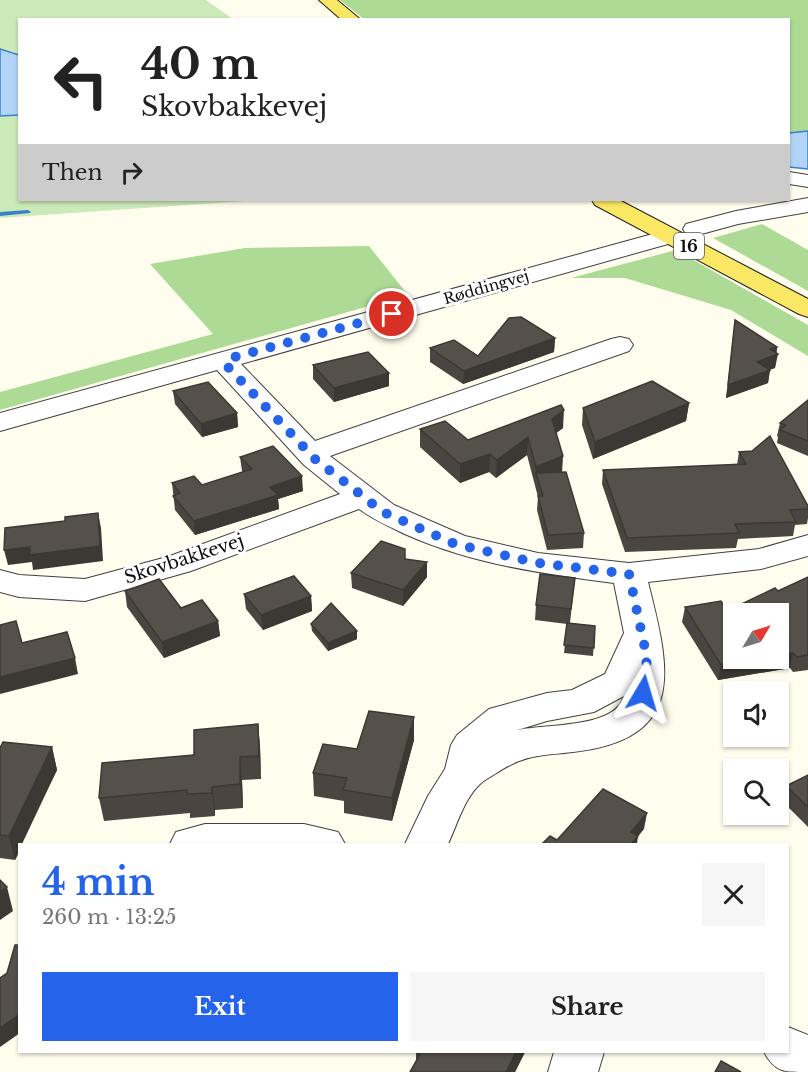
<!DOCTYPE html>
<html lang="en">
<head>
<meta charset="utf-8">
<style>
  :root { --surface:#fff; --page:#f6f6f6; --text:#222; --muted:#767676; --accent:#2563eb }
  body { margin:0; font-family:"Libre Baskerville",serif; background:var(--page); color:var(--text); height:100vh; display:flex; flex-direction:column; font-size:22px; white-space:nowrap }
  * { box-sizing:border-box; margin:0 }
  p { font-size:20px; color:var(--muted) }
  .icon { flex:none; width:33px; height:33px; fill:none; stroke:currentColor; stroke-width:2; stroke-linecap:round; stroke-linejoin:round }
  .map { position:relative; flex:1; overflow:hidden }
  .drawer { position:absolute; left:18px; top:843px; width:771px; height:210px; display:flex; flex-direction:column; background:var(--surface); border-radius:0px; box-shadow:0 2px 4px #0004 }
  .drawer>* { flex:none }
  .top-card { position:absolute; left:18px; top:18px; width:772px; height:183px; border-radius:0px; box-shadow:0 2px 4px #0004; background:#fff; color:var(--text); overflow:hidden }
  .needle { width:39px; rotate:52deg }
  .fabs { position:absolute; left:723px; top:603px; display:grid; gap:12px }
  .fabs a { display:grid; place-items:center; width:66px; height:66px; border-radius:0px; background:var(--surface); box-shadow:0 2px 4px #0004; font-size:30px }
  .pin { position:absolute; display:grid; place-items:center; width:51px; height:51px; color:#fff; margin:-26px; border:3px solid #fff; border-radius:50%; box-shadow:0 2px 6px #0007 }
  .me { position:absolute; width:66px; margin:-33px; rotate:7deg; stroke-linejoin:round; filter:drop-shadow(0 0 4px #0008) }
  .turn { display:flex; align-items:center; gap:21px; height:126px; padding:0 24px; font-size:27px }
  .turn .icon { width:78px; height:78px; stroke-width:2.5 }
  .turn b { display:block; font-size:42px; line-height:51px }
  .then { display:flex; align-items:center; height:57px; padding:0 24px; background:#0003; gap:12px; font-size:22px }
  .round { display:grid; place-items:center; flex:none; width:63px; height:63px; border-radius:0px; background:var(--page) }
  .summary { display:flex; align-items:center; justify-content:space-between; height:102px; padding:0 24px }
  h1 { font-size:36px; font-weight:800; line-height:45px; color:var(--accent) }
  .button { display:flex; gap:12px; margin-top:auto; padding:12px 24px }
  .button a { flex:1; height:69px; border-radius:0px; background:var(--accent); color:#fff; font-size:24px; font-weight:800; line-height:69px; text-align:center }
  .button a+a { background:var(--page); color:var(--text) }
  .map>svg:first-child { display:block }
  .green { fill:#cceab7 }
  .forest { fill:#addb96 }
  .water { fill:#b2d5f7; stroke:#3881cf; stroke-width:1.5 }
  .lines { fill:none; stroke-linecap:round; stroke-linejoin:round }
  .stream { fill:#3881cf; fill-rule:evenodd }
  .minor-casing { stroke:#404040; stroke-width:2 }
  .major-casing { stroke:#1e1e1e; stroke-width:2 }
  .minor { fill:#fff; fill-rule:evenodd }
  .major { fill:#fae763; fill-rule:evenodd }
  .wall { fill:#4a4540 }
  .shaded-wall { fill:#3c3834 }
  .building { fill:#56504a; stroke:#3c3834; stroke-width:1.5 }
  .route { stroke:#2563eb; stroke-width:10; stroke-dasharray:0 18 }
  .labels { text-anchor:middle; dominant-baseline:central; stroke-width:6; stroke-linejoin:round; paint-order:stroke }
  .far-street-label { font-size:15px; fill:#0d0d0d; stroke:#fff }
  .shield { fill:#fff; stroke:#565656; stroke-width:1.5 }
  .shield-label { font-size:16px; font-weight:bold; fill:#0d0d0d }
  .street-label { font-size:18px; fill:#0d0d0d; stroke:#fff }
</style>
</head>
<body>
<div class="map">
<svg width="808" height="1072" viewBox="0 0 808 1072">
  <rect width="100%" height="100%" fill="#fffeee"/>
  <polygon class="green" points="0,0 206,0 233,19 20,20 20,200 259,200 0,218"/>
  <g class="forest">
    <polygon points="340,0 808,0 808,131 789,133 789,20 365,20"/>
    <polygon points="762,224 808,250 808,291 713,238"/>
    <polygon points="369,246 408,295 0,410 0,392 213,334 150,264 245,248"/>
    <polygon points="676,250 808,325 808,356 731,310 625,278 571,278"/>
  </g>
  <g class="water">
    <polygon points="0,49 19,55 19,115 0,116"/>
    <polygon points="808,131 808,169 789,167 789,133"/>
  </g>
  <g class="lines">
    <polygon class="stream" points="28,210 31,212 30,213 0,216 0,212"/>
    <defs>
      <g id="minor">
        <polygon points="789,172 808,175 808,187 789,184"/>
        <polygon points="808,198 808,212 738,224 694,236 686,234 683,229 686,224 736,211"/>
        <path d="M660,232L668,234L672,239L668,244L241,364L315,441L611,339L620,337L629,339L633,345L629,351L330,456L394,505L465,536L538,553L629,563L759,549L808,535V556L761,569L648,582C670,669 688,739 573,752C539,756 525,754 495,774C490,777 484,780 480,784C464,799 457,825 448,844H405L428,796L445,769L451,745L457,735L489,709L547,693L572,690L605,674L624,633L614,583C543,574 473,564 407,535C390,527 374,520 359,509L191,571L85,601L19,597L0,592V570L19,575L85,579L167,557L340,494L304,465L217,370L0,431V413ZM624,696C615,730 541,723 514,731L547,721L594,712Z"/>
        <polygon points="205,824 304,824 338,832 345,844 170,844 176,832"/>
        <path d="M788,1027L808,1035V1072C783,1072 775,1072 764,1052H788Z"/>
        <polygon points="554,1052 604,1052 598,1072 548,1072"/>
      </g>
      <g id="major">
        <polygon points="319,0 337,0 361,20 342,20"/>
        <polygon points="592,200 619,200 808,299 808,317 799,314 595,205"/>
      </g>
    </defs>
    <use href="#minor" class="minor-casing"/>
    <use href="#major" class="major-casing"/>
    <use href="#minor" class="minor"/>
    <use href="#major" class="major"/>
  </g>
  <g class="wall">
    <polygon points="735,320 777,347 775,368 770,369 768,383 726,398"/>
    <polygon points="555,338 554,352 463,384 430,362 430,348 478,356"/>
    <polygon points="313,365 389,386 334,402 313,379"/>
    <polygon points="173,391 237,413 238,427 202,437 175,404"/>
    <polygon points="808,400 808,456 777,443 778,437 777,436 780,423"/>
    <polygon points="689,403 686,421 593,459 582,425 583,408"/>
    <polygon points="563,428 556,433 562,472 584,533 583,548 547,550 537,510 538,497 527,455 496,478 489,472 460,483 420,447 420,429 468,440"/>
    <polygon points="739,452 808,506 808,518 807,524 795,525 793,536 738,539 736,548 625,552 602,484 603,470 737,465"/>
    <polygon points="240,457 303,491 278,499 279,509 195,535 175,510 172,483 202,485 243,472 242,471"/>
    <polygon points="405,559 427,577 403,606 352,588 351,573"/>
    <polygon points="808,577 808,670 793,672 790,668 718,680 682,622 685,607 727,611 778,591"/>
    <polygon points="575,578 570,623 595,626 593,656 564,653 567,624 535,620 536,605"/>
    <polygon points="125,591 218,621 220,636 164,658 127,607"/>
    <polygon points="244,594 311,596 312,611 263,630 246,609"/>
    <polygon points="311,624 357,631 357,639 328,651 312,631"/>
    <polygon points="414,717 414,740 392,821 344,813 344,801 314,796 313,773"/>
    <polygon points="258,724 260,747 261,779 242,780 243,808 215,810 215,816 190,818 190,813 104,821 99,798"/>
    <polygon points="52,747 57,770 20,844 20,850 15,860 0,858 0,748"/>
    <polygon points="808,775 808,827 782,801 786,786"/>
    <polygon points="416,1052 525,1052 515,1072 410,1072 416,1061"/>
  </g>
  <g class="shaded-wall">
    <polygon points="555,338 554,352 463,384 464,371"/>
    <polygon points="777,347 776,355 778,354 775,368 755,375 757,362 770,349"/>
    <polygon points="770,370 768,383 726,398 728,385"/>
    <polygon points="389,373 389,386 334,402 334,388"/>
    <polygon points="689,403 686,421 593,459 595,442"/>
    <polygon points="564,410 563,428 551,437 552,419"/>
    <polygon points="237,413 238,427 202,437 201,424"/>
    <polygon points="528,437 527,455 496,478 497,460"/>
    <polygon points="490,454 489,472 460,483 460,464"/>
    <polygon points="563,456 562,474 536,473 535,486 536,467"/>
    <polygon points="302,476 303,491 278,499 279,509 195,535 194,521 270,487"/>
    <polygon points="98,513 101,528 103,561 33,570 32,562 8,565 4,550"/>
    <polygon points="427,562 427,577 403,606 403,590"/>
    <polygon points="311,596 312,611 263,630 261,615"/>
    <polygon points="218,621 220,636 164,658 162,642"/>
    <polygon points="357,631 357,639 328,651 328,643"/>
    <polygon points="793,653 790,668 718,680 721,665 759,658 778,658 778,655"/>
    <polygon points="75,658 78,674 0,694 0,677"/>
    <polygon points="414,717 414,740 392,821 392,798"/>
    <polygon points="258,724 260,747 261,779 259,756"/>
    <polygon points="52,747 57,770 22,844 20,844 20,850 15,860 9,836"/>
    <polygon points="240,757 242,780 243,808 240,784"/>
    <polygon points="212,787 215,810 215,816 212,793"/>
    <polygon points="647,813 644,829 636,839 638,836 637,844 629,844 631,832"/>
    <polygon points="7,887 13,911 0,920 0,892"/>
    <polygon points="20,1014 20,1033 0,1047 0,1028"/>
    <polygon points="516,1052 525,1052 515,1072 506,1072"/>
  </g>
  <g class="building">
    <polygon points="521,317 555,338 464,371 430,348 454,340 478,356 509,318"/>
    <polygon points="735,320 777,347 770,349 778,354 757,362 770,370 728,385"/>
    <polygon points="368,352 389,373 334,388 313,365"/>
    <polygon points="652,381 689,403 595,442 583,408"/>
    <polygon points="208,382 237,413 201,424 173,391"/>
    <polygon points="808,400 808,441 780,430 786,425 780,423"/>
    <polygon points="561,405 564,410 552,419 563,456 536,467 528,437 497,460 490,454 460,464 420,429 445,421 468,440"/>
    <polygon points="770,436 808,506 808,509 790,510 796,522 735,524 739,533 627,538 603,470 746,464 739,452 752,451"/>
    <polygon points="273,446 302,476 270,487 278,495 194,521 173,496 180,493 172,483 194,476 202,485 252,469 240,457"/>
    <polygon points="566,472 584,533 548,535 538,496 543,496 536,473"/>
    <polygon points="98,513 100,546 30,555 30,547 4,550 5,528 65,521 65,517"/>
    <polygon points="381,541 405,549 405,559 427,562 403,590 351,573"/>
    <polygon points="540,574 575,578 571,609 536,605"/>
    <polygon points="294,576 311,596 261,615 244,594"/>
    <polygon points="808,577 808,655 797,657 793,653 778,655 778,614 734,614 734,658 759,658 721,665 685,607 721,601 727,611 775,588 778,591"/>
    <polygon points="159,579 181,608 202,600 218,621 162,642 125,591"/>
    <polygon points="331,603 357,631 328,643 311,624"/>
    <polygon points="16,621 22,643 67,632 75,658 0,677 0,625"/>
    <polygon points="567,623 595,626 594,648 564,645"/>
    <polygon points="369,711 414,717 392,798 343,790 347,778 313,773 323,744 357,749"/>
    <polygon points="258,724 259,756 240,757 240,784 212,787 212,793 187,794 187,790 99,798 102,763 194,755 194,730"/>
    <polygon points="3,742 52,747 9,836 0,835 0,748"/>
    <polygon points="808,775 808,807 786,786"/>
    <polygon points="603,789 647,813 631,832 638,836 631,844 542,844 550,836 557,840"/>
    <polygon points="0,880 7,887 0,892"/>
    <polygon points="15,945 20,945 20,1014 0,1028 0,978 7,973"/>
    <polygon points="416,1052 516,1052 506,1072 410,1072 420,1054"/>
    <polygon points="721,1061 741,1072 715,1072"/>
  </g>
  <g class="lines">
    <polyline class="route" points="392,314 227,359 228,367 315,459 383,512 455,544 538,563 629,574 647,658 643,693"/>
  </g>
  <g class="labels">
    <g class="far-street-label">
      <text transform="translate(486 287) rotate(-16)">Røddingvej</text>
    </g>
    <rect class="shield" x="674" y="233" width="30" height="26" rx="4.5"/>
    <g class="shield-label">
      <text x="689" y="246">16</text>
    </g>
    <g class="street-label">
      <text transform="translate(184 559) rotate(-18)">Skovbakkevej</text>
    </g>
  </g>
</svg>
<div class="fabs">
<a><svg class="needle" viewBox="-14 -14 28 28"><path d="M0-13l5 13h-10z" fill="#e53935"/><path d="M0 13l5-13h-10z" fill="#767676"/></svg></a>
<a><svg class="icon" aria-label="sound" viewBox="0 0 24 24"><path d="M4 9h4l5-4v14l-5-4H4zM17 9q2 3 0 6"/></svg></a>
<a><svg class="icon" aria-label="search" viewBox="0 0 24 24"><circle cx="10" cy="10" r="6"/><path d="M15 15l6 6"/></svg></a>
</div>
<div class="pin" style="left:392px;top:314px;background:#d93025"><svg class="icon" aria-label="arrive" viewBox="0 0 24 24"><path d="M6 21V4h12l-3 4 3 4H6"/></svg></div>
<svg class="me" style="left:643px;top:693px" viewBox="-20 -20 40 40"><path d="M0-17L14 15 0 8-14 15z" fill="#2563eb" stroke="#fff" stroke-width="4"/></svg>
<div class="top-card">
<div class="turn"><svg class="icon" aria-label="left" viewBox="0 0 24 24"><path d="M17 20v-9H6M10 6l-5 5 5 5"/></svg><div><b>40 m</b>Skovbakkevej</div></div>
<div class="then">Then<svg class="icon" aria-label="right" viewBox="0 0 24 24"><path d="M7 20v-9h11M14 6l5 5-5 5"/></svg></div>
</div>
<section class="drawer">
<div class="summary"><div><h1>4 min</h1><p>260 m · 13:25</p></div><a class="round"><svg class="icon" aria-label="close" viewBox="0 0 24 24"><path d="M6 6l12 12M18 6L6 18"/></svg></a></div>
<div class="button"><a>Exit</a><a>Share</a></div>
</section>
</div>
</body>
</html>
